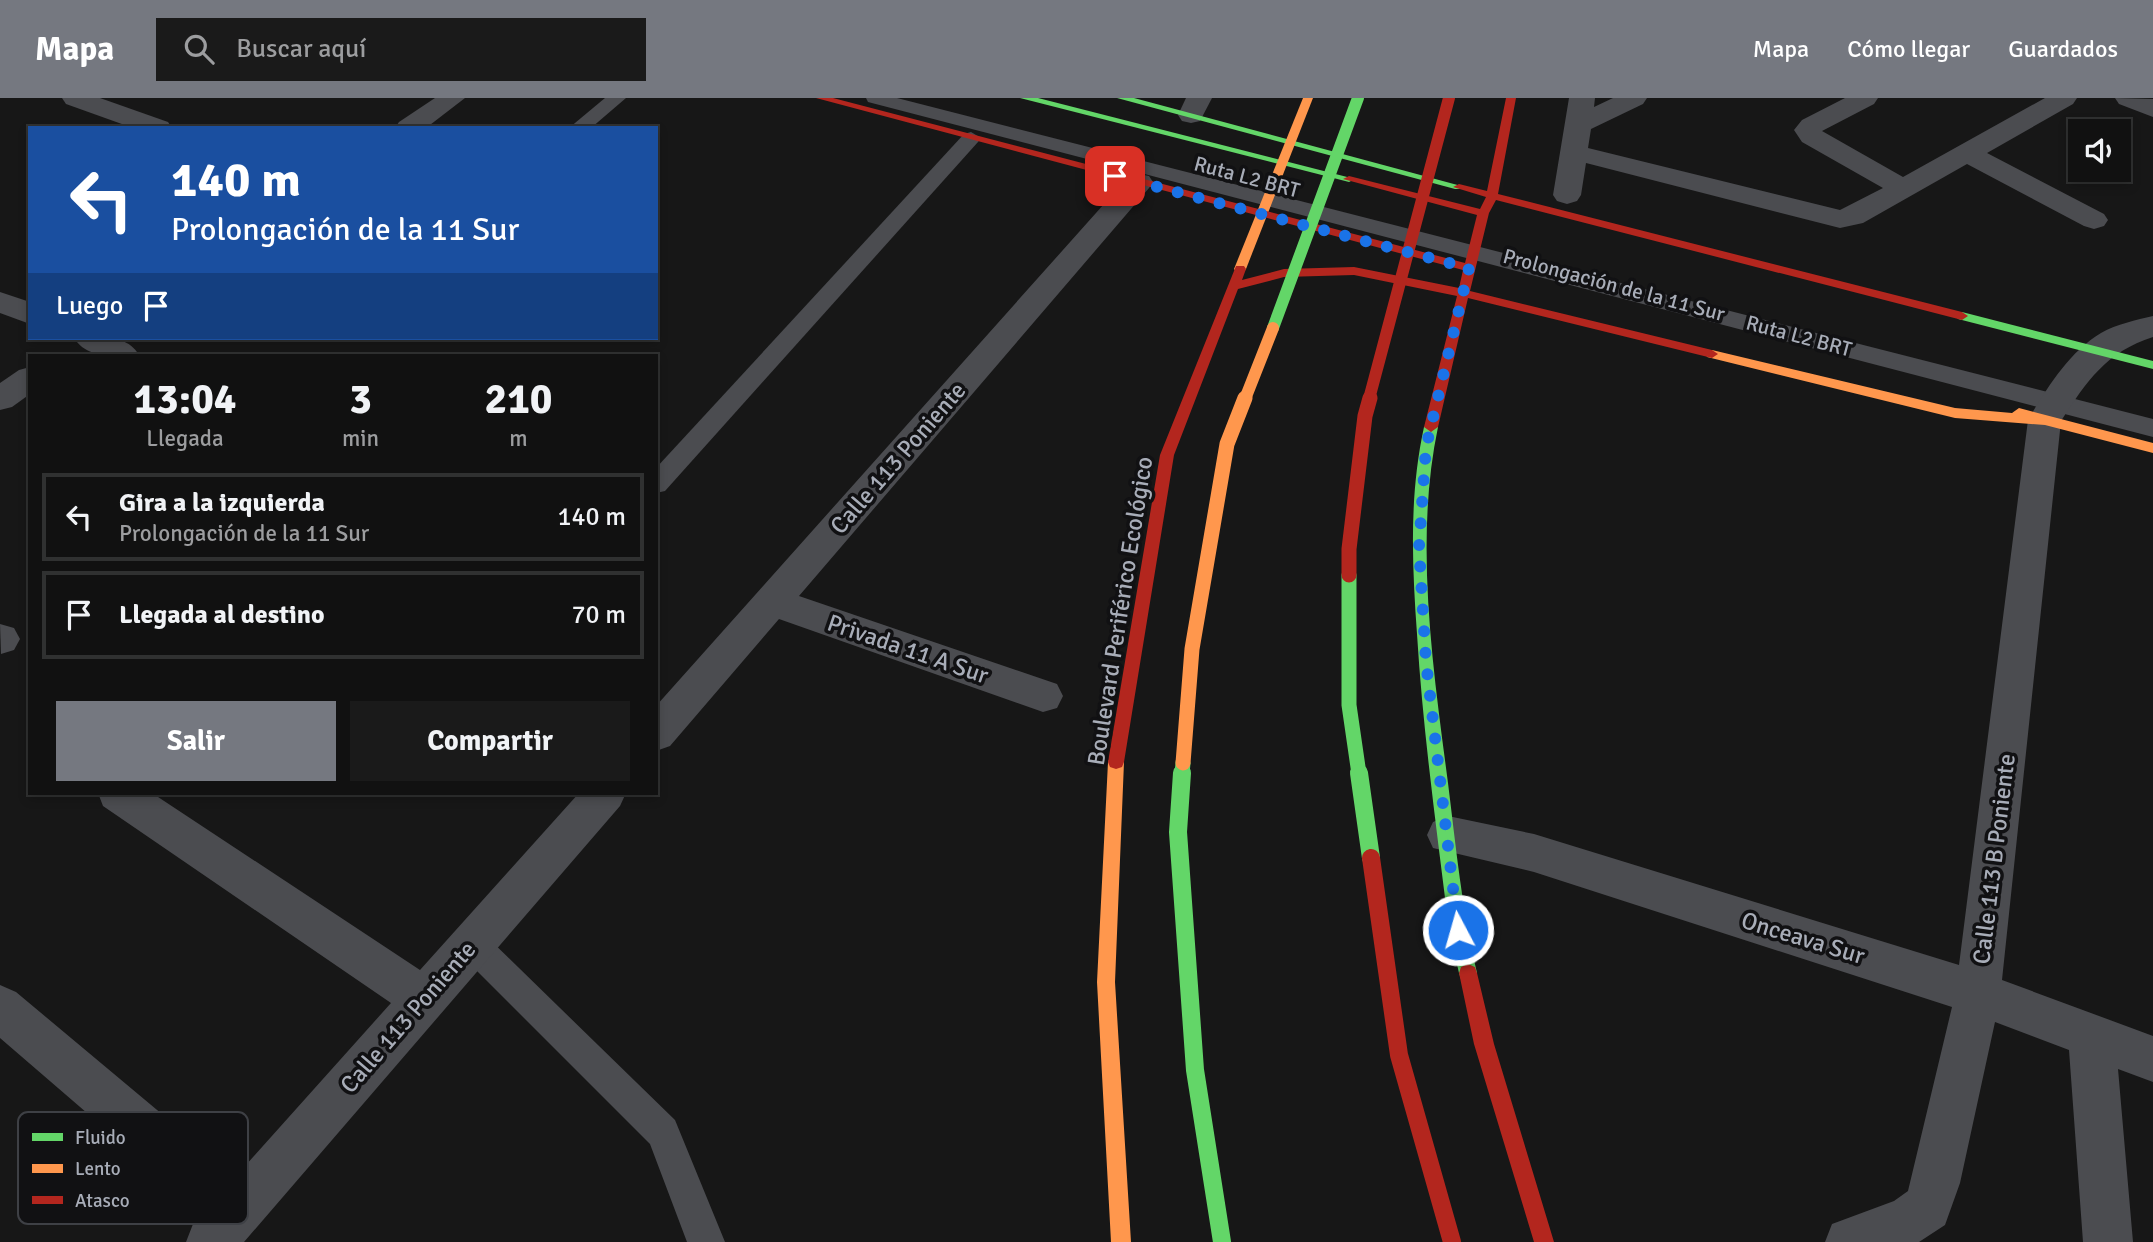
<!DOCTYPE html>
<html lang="es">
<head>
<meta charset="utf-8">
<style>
  :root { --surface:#111; --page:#1a1a1a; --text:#f1f3f6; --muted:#9c9d9f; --line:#303131; --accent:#757880 }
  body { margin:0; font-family:Signika,sans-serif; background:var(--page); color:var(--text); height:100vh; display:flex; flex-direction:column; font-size:26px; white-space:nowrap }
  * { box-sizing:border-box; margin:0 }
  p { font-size:23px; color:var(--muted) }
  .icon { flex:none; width:38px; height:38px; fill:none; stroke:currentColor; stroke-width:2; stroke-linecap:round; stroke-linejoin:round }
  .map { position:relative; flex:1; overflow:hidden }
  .side { position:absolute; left:28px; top:256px; width:630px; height:441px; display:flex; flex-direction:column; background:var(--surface); border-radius:0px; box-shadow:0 4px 10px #0003,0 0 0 2px var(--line) }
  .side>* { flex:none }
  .banner { position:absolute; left:28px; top:28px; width:630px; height:214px; border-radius:0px; box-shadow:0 4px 10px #0003,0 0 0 2px var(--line); background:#1a4fa0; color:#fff; overflow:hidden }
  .controls { position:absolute; left:2068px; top:21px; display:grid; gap:14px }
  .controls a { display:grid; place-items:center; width:63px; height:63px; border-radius:0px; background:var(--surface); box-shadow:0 4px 10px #0003,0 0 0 2px var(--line); font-size:35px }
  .pin { position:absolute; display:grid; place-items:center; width:60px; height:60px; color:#fff; margin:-30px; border-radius:14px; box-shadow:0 4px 10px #0006 }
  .me { position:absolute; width:77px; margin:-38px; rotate:354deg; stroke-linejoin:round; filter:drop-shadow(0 0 5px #0008) }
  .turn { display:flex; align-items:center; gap:24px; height:147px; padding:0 28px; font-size:32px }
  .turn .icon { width:91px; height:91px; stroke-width:2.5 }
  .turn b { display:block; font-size:49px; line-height:60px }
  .then { display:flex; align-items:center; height:66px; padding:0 28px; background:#0003; gap:14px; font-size:26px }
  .eta { display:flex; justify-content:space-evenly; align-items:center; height:119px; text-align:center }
  .eta b { font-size:42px; font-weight:700; line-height:49px }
  .cta { display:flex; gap:14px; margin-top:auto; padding:14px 28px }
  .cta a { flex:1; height:80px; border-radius:0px; background:var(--accent); color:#fff; font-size:28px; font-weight:700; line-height:80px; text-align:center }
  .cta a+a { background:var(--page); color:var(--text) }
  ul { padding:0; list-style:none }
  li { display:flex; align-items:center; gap:21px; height:88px; margin:0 14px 10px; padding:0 14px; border:4px solid var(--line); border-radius:0px }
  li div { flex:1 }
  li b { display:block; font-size:26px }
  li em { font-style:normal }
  header { display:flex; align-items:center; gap:42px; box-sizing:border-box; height:98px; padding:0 35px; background:var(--accent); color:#fff }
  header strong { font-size:33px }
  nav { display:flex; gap:38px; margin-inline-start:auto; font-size:24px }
  .search { width:490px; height:63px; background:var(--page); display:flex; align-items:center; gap:18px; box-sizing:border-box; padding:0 24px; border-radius:0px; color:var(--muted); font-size:26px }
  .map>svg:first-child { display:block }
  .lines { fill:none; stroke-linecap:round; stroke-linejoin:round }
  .lane { fill:#4b4c50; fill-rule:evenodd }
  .street { fill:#4b4c50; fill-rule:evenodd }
  .fast { fill:#63d668; fill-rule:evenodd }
  .slow { fill:#ff974d; fill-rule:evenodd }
  .jam { fill:#b3261e; fill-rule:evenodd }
  .fast-bridge-far2 { stroke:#63d668; stroke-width:12 }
  .fast-bridge-far1 { stroke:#63d668; stroke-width:15 }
  .fast-bridge { stroke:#63d668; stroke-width:18 }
  .slow-bridge-far1 { stroke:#ff974d; stroke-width:12 }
  .slow-bridge { stroke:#ff974d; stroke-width:15 }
  .jam-bridge-far2 { stroke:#b3261e; stroke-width:12 }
  .jam-bridge-far1 { stroke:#b3261e; stroke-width:15 }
  .jam-bridge { stroke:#b3261e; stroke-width:18 }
  .route { stroke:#1a73e8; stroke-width:12; stroke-dasharray:0 21.6 }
  .labels { text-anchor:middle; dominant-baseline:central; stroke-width:7; stroke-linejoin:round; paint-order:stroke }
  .far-street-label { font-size:21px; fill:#a8adb8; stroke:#111113 }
  .street-label { font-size:24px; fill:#a8adb8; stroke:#111113 }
  .key { fill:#111113; stroke:#3e4045; stroke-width:2 }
  .key-label { font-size:19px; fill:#a8adb8 }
</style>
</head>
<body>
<header>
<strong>Mapa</strong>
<div class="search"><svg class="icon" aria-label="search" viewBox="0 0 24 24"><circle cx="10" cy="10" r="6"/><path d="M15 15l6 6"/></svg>Buscar aquí</div>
<nav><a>Mapa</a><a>Cómo llegar</a><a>Guardados</a></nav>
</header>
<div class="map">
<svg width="2153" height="1144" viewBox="0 0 2153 1144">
  <rect width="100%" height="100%" fill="#171717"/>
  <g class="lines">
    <g class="lane">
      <polygon points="605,0 626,0 591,30 569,30"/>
      <polygon points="866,0 897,0 2153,321 2153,339 868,4"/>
      <polygon points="971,34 981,40 978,44 665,393 656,395 656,370 964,36"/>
      <polygon points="472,831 483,835 675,1022 725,1144 687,1144 650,1046 461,857 456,846 461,835"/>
    </g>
    <g class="street">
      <polygon points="62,0 100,0 168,24 172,30 133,30 66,6"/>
      <polygon points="435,0 465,0 426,30 395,30 399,24"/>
      <polygon points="1186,0 1212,0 1200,23 1191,25 1182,23 1178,17"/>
      <polygon points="1569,0 1595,0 1594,9 1613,0 1647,0 1643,6 1591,31 1588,50 1840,112 1883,90 1802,44 1794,32 1802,22 1845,0 1878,0 1874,6 1822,33 1903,79 2045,0 2077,0 2073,6 1987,55 2104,116 2108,122 2104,128 2094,131 2084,128 1967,66 1863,125 1840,130 1586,65 1581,97 1577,103 1567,106 1557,103 1553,97"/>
      <polygon points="2115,0 2153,1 2153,19 2119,6"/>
      <polygon points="1139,76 1149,78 1153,84 1149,90 799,498 1057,586 1063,598 1057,610 1043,614 779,521 670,648 656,653 656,608 1129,78"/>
      <polygon points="0,194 30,204 30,226 0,215"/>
      <path d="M2153,218V239C2106,254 2087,283 2061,323L2002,882L2153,938V984L2118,971L2133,1144H2083L2069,952L1995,924L1960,1085L1945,1127L1919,1144H1825L1832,1126L1894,1103L1908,1093L1952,909L1534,774L1433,750L1427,737L1433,724L1448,718L1534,736L1959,867L2028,322C2047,290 2069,254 2101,235C2117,226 2136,222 2153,218Z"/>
      <path d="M74,240C97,239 126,235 139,257C117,258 88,262 74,240Z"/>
      <polygon points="30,269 30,296 12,309 0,312 0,285 19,272"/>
      <polygon points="0,526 14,530 20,541 14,552 1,556"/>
      <polygon points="98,695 152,695 420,872 579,695 626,695 620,708 244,1144 186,1144 193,1126 203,1115 0,940 0,887 16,894 236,1078 391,905 103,708"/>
    </g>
    <g class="fast">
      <polygon points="1020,0 1038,0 1355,81 1349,84"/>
      <polygon points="1117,0 1134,0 1465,89 1463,91 1455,91"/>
      <polygon points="1962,214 2153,263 2153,271 1958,221 1956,218"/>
      <path d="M1431,324L1438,329C1414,443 1433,570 1448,685C1456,749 1462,813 1477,875L1475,881L1468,884L1461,881L1459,875L1449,832C1437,733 1423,635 1417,536C1412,466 1409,398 1424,329Z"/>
    </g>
    <g class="slow">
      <polygon points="1303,0 1313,0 1246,171 1244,174 1236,174 1234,171"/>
      <polygon points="1712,252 1955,310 2012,315 2019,310 2153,345 2153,355 2045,327 1955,320 1707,259 1706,256"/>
      <polygon points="1116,657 1122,659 1124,664 1115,884 1131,1144 1111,1144 1097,884 1108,664 1110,659"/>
    </g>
    <g class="jam">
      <polygon points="816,0 833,0 1465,165 1477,117 1343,81 1349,78 1480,111 1486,99 1453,89 1459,86 1487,93 1506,0 1516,0 1498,96 1962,214 1968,218 1962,222 1496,102 1489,115 1470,193 1712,252 1718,256 1712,260 1468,200 1438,329 1431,334 1424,329 1457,198 1354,177 1284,179 1238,191 1174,357 1124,664 1122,669 1116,671 1110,669 1108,664 1160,357 1236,168 1244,168 1246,171 1242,182 1284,171 1354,169 1459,190 1463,172"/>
      <polygon points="1468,866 1475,869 1477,875 1494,946 1554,1144 1534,1144 1474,946 1459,875 1461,869"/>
    </g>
    <polyline class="fast-bridge-far2" points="1273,230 1358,0"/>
    <g class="fast-bridge-far1">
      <polyline points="1349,477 1349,607 1359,676"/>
      <polyline points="1182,676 1183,665"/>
    </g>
    <g class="fast-bridge">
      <polyline points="1182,675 1178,734 1195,972 1222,1144"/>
      <polyline points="1359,675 1371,760"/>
    </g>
    <polyline class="slow-bridge-far1" points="1245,301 1273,230"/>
    <polyline class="slow-bridge" points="1183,665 1192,551 1227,346 1245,300"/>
    <polyline class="jam-bridge-far2" points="1369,301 1449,0"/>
    <polyline class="jam-bridge-far1" points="1349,477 1349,451 1365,318 1370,300"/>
    <polyline class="jam-bridge" points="1371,760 1399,957 1452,1144"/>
  </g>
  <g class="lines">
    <polyline class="route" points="1115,78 1469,170 1426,349 1419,449 1426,564 1458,832"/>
  </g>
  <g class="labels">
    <g class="far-street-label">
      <text transform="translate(1247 79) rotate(15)">Ruta L2 BRT</text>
      <text transform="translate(1614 187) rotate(15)">Prolongación de la 11 Sur</text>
      <text transform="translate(1799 238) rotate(15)">Ruta L2 BRT</text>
    </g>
    <g class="street-label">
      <text transform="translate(898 360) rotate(-49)">Calle 113 Poniente</text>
      <text transform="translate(1120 513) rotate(-81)">Boulevard Periférico Ecológico</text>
      <text transform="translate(908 551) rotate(19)">Privada 11 A Sur</text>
      <text transform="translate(1994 761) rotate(-83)">Calle 113 B Poniente</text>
      <text transform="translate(1803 840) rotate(17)">Onceava Sur</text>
      <text transform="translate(408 919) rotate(-49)">Calle 113 Poniente</text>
    </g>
  </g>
  <rect x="18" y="1014" width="230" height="112" rx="10" class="key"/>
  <rect x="32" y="1035" width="31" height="8" fill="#63d668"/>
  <rect x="32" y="1066" width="31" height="9" fill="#ff974d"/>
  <rect x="32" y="1098" width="31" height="8" fill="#b3261e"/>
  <g class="key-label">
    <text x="75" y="1046">Fluido</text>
    <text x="75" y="1077">Lento</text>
    <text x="75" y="1109">Atasco</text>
  </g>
</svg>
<div class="controls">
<a><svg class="icon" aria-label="sound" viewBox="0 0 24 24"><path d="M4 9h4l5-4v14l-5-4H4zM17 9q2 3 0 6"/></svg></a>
</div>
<div class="pin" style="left:1115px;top:78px;background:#d93025"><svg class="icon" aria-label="arrive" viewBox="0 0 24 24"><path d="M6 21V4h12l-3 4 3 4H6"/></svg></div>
<svg class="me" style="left:1458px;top:832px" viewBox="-20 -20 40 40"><circle r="17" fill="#1a73e8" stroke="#fff" stroke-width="3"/><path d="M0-11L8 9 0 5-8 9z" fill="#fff"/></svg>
<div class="banner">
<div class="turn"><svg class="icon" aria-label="left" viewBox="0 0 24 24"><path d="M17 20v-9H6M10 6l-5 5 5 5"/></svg><div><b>140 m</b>Prolongación de la 11 Sur</div></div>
<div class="then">Luego<svg class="icon" aria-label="arrive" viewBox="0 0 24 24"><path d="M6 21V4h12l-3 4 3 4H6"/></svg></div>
</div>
<section class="side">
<div class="eta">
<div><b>13:04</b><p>Llegada</p></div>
<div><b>3</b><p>min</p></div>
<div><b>210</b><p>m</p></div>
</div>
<ul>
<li><svg class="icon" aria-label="left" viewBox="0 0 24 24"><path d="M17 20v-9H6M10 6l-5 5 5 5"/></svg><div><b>Gira a la izquierda</b><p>Prolongación de la 11 Sur</p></div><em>140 m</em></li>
<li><svg class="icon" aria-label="arrive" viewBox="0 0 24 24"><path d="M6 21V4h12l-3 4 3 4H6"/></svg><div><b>Llegada al destino</b></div><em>70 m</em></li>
</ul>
<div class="cta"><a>Salir</a><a>Compartir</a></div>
</section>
</div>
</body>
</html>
